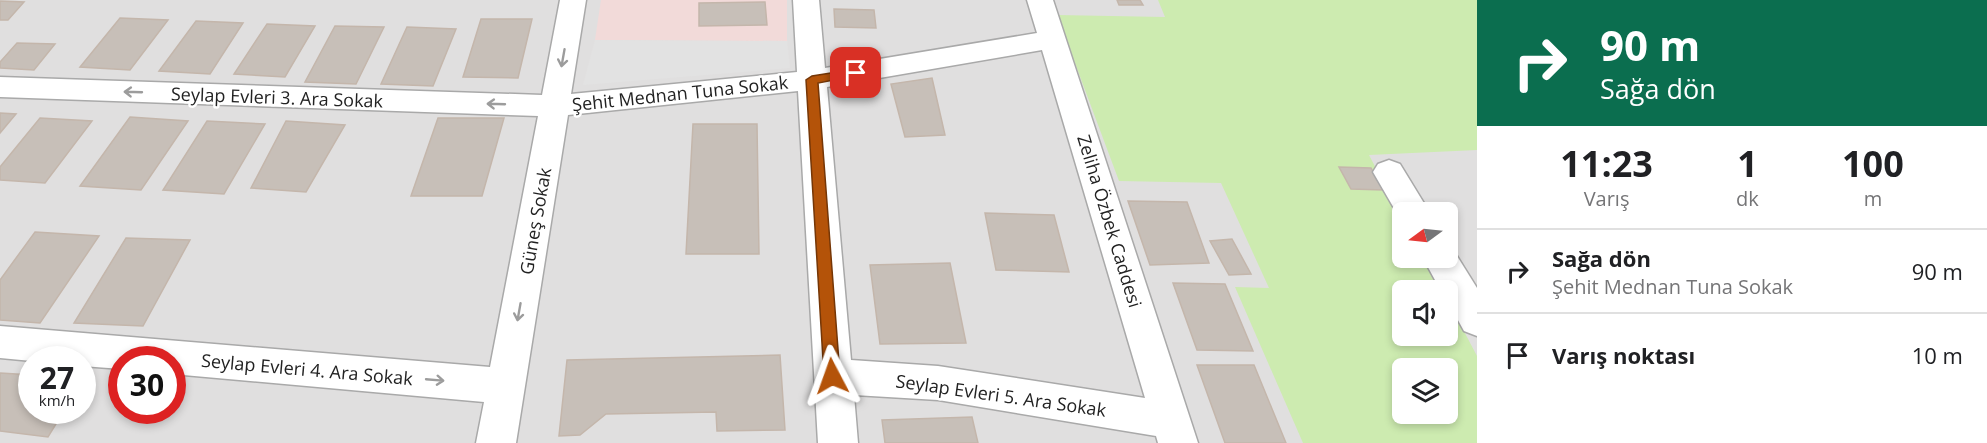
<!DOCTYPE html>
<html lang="tr">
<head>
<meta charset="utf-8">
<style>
  :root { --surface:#fff; --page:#f6f6f6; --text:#202124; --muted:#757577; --line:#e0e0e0 }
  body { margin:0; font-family:"Open Sans",sans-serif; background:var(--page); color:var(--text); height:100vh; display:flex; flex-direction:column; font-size:22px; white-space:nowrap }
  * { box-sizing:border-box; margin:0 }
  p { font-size:20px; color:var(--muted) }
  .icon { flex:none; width:33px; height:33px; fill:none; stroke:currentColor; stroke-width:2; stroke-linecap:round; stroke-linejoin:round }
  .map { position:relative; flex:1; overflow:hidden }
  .panel { display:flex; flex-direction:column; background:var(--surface); width:510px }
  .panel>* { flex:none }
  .top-card { background:#0b6e4f; color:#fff; overflow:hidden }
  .needle { width:39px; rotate:255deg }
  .tools { position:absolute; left:1392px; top:202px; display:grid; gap:12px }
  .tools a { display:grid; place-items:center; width:66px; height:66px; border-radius:9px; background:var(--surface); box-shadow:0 3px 9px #0003; font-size:30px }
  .speed { position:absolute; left:18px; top:346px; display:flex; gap:12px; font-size:30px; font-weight:700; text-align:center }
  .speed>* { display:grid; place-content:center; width:78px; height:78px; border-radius:50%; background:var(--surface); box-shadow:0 3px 9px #0003; line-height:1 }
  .speed small { font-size:15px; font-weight:400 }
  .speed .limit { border:9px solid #d22; background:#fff; color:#111 }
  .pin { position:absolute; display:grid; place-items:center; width:51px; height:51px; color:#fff; margin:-26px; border-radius:12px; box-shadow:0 3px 9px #0006 }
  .me { position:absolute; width:66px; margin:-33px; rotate:356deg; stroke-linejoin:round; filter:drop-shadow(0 0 4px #0008) }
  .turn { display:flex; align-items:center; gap:21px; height:126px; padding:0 24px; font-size:27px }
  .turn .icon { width:78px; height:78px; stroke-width:2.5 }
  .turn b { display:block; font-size:42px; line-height:51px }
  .eta { display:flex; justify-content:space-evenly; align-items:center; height:102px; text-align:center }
  .eta b { font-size:36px; font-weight:700; line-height:42px }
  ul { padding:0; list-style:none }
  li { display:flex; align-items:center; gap:18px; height:84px; padding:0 24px; border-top:2px solid var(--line) }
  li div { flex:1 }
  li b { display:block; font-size:22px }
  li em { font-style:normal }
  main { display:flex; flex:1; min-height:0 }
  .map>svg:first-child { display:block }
  .residential { fill:#e0dfdf; fill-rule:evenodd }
  .commercial { fill:#f2dad9 }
  .grass { fill:#cdebb0; fill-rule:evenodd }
  .parking { fill:#e2e2e2 }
  .building { fill:#c7bfb8; stroke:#c4b6ab; stroke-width:1.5 }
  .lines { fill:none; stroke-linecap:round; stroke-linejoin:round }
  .minor-casing { stroke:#a9a9a9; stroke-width:3 }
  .minor { fill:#fff; fill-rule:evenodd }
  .oneway { stroke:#9c9c9c }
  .route { fill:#b45309; stroke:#753606; stroke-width:1.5 }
  .labels { text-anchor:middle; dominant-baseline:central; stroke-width:5; stroke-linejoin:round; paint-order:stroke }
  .street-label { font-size:18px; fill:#222; stroke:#fff }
</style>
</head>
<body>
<main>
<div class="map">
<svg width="1477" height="443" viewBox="0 0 1477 443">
  <rect width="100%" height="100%" fill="#f2efe9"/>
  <path class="residential" d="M0,0H1477V443H0ZM1402,213H1448V258H1402ZM1402,291H1448V336H1402ZM32,360H82V411H32ZM122,360H172V411H122ZM1402,369H1448V414H1402Z"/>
  <polygon class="commercial" points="601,0 787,0 787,41 595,40"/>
  <path class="grass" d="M1158,0H1477V150L1369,155L1402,218V258H1424L1442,291H1402V336H1448V301L1477,356V443H1303L1235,287L1269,288L1221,183L1119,181L1057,15L1165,17ZM1402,369H1448V414H1402Z"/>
  <polygon class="parking" points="595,40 787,41 790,68 583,85"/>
  <g class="building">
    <polygon points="1117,0 1140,0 1143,5 1119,5"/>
    <polygon points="0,1 24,2 8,20 0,20"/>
    <polygon points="765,2 767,25 699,26 699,3"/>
    <polygon points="834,9 874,10 876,28 835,27"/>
    <polygon points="120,18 168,20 130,70 80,67"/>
    <polygon points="481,19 532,19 518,78 463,77"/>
    <polygon points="196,21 243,23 210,74 159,71"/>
    <polygon points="267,24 315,26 285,77 234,74"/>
    <polygon points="335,26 384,27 356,84 305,82"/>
    <polygon points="407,27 456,29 433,86 381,84"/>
    <polygon points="17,43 55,44 34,70 0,68 0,62"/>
    <polygon points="932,78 945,135 905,137 891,84"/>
    <polygon points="0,113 16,114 0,133"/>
    <polygon points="130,117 188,121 141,190 80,186"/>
    <polygon points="40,118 92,121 45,183 0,180 0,167"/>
    <polygon points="438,118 504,118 482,196 411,196"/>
    <polygon points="207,121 265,124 224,194 163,190"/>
    <polygon points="286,121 345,125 306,192 251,188"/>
    <polygon points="693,124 757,124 759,254 686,254"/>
    <polygon points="1339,167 1371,168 1383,190 1351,189"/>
    <polygon points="1128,201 1187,202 1209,263 1150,265"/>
    <polygon points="985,213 1054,215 1069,272 996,270"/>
    <polygon points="35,232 99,236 40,323 0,320 0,280"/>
    <polygon points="126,238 190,240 143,326 74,323"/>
    <polygon points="1232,239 1251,274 1229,275 1210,241"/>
    <polygon points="950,263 966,343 880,344 870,265"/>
    <polygon points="1173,283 1225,284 1253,351 1197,350"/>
    <polygon points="780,355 785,430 717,431 716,412 606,414 580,435 559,436 567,360"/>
    <polygon points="1197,365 1254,365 1286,443 1225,443"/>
    <polygon points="0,373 32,375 32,411 64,411 48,437 0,431"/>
    <polygon points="972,417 978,443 885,443 882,420"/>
  </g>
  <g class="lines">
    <defs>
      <g id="minor">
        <path d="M560,0H586L571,94L797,72L793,0H819L825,68L1037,33L1027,0H1053L1198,443H1158L1156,436L938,400L854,395L858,443H818L798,91L568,115L516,443H476L484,402L172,374V360H122V369L82,366V360L32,361L0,358V326L490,367L538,116L0,97V77L542,95ZM1042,50L1145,398L938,366L851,360L827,87Z"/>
        <polygon points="1389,160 1400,164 1430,213 1402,213 1402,222 1373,172 1378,164"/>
        <polygon points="1448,246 1452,248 1477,288 1477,336 1464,331 1448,302 1448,291 1441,291 1423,258 1448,258"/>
      </g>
    </defs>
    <use href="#minor" class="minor-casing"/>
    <use href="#minor" class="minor"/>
  </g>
  <defs><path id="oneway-shaft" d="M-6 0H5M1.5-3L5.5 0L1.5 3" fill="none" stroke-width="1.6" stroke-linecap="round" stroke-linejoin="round" transform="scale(1.5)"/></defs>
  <g class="oneway">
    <use href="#oneway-shaft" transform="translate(563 58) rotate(100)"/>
    <use href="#oneway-shaft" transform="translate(133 92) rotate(-178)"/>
    <use href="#oneway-shaft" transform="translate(496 104) rotate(-178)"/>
    <use href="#oneway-shaft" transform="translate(519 312) rotate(100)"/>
    <use href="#oneway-shaft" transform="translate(435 380) rotate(5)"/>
  </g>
  <polygon class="route" points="856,69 860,70 860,75 818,83 840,376 837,381 832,383 826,381 824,376 806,80 812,76"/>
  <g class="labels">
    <g class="street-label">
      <text transform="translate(680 93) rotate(-6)">Şehit Mednan Tuna Sokak</text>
      <text transform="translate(277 97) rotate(2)">Seylap Evleri 3. Ara Sokak</text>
      <text transform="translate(535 221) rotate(-80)">Güneş Sokak</text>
      <text transform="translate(1110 221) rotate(73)">Zeliha Özbek Caddesi</text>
      <text transform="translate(307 369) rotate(5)">Seylap Evleri 4. Ara Sokak</text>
      <text transform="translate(1001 395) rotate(8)">Seylap Evleri 5. Ara Sokak</text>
    </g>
  </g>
</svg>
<div class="tools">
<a><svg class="needle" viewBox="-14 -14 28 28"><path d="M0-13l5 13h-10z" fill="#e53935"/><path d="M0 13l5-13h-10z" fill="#757577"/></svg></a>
<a><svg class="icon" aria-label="sound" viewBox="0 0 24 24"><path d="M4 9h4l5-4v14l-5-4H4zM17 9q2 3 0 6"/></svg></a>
<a><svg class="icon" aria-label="layers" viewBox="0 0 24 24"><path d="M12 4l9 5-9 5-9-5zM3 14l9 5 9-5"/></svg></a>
</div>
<div class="speed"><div>27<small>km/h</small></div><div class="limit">30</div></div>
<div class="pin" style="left:856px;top:73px;background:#d93025"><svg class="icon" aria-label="arrive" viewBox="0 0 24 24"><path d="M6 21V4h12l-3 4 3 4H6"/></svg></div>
<svg class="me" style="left:832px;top:376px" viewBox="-20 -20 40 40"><path d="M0-17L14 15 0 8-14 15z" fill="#b45309" stroke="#fff" stroke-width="4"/></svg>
</div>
<section class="panel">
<div class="top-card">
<div class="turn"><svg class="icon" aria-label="right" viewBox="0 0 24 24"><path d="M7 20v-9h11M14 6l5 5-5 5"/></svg><div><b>90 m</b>Sağa dön</div></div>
</div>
<div class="eta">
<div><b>11:23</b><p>Varış</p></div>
<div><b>1</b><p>dk</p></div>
<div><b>100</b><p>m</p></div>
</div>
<ul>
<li><svg class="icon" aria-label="right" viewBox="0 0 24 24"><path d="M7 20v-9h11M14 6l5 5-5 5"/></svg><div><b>Sağa dön</b><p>Şehit Mednan Tuna Sokak</p></div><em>90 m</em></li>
<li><svg class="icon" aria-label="arrive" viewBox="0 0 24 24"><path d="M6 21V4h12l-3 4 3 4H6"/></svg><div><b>Varış noktası</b></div><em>10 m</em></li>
</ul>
</section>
</main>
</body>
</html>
